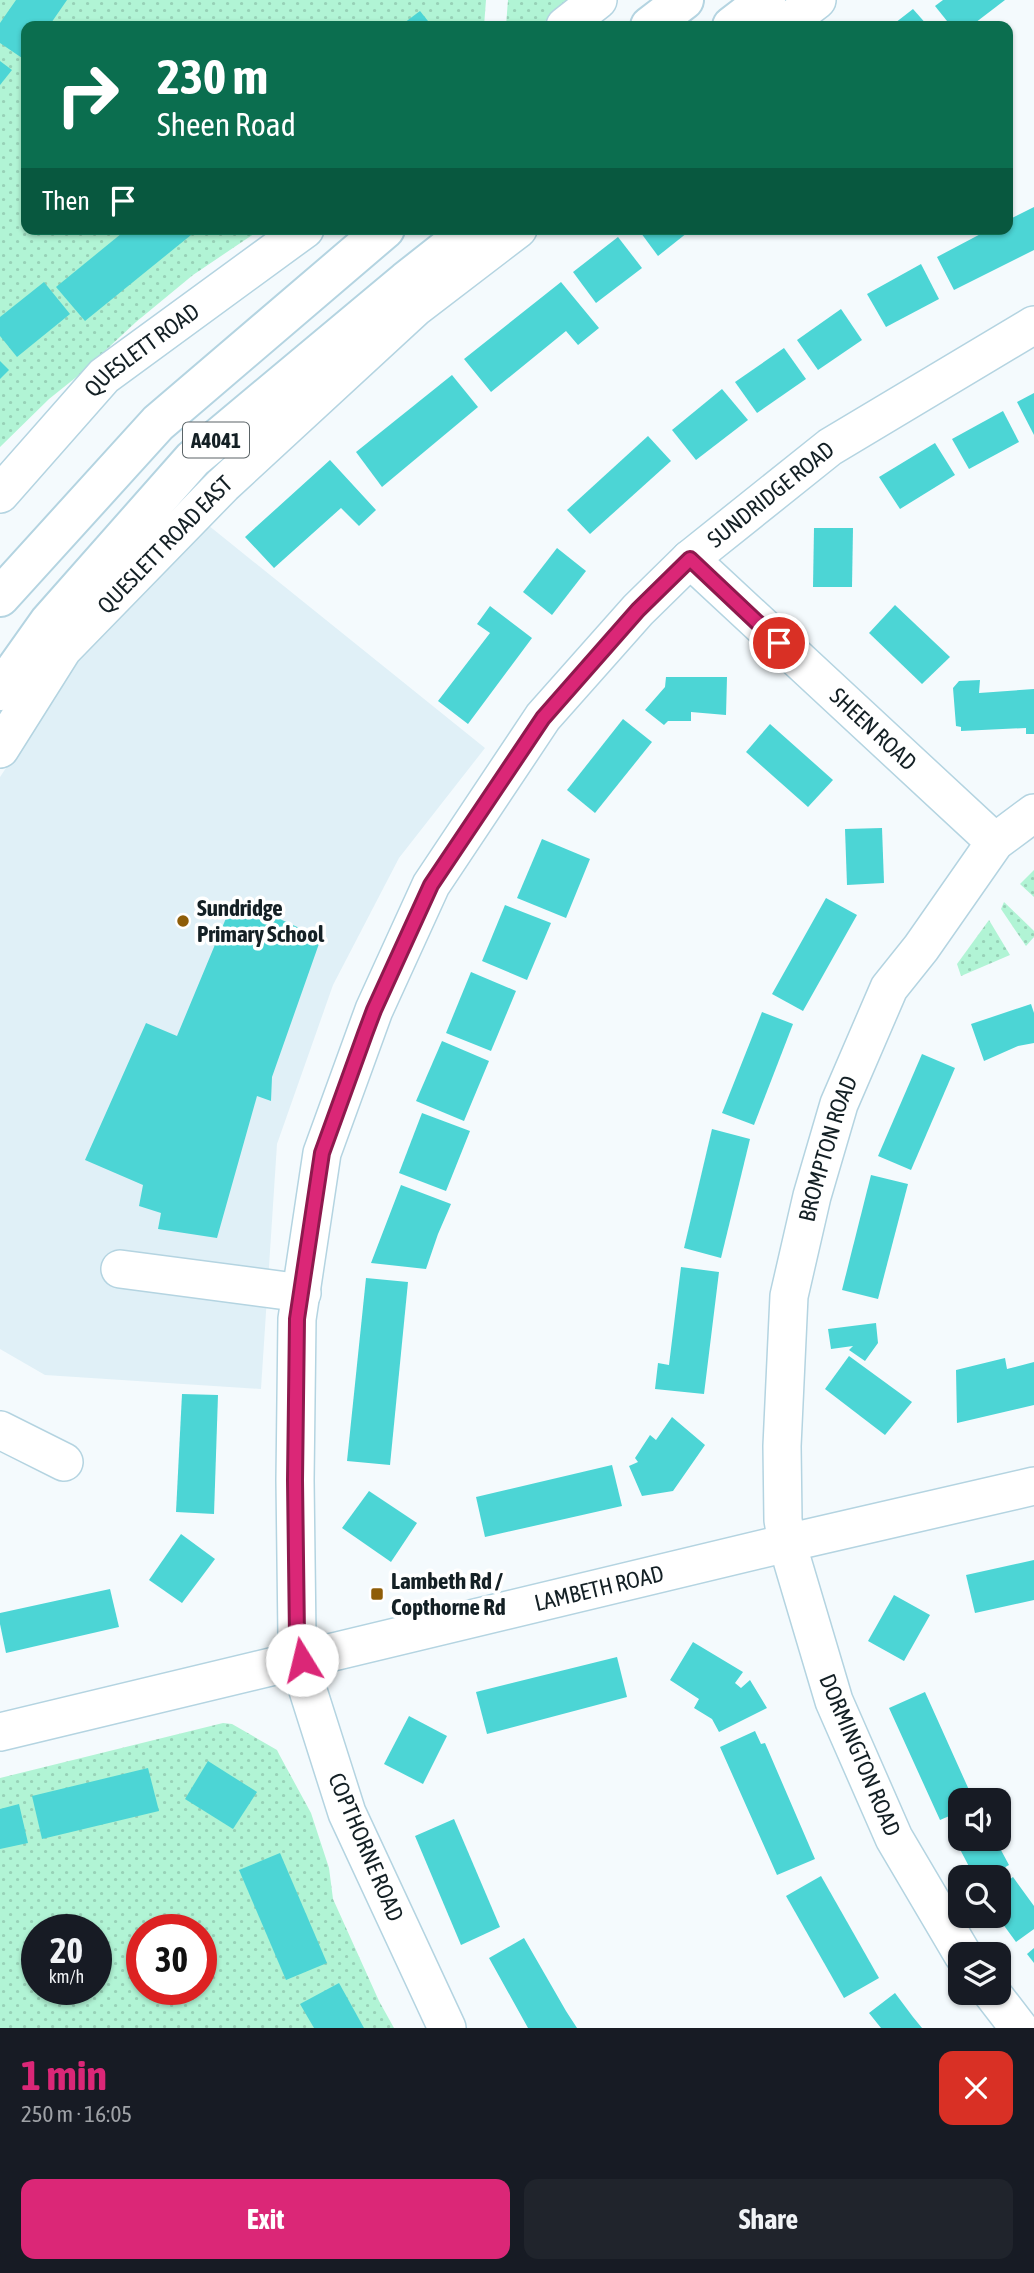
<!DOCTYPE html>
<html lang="en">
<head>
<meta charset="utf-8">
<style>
  :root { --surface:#171b24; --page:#20242c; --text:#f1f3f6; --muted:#9ea1a6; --accent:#db2777 }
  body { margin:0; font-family:"Asap Condensed",sans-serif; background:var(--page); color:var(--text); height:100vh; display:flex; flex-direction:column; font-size:26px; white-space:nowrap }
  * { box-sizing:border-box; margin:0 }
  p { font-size:23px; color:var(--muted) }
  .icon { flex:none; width:38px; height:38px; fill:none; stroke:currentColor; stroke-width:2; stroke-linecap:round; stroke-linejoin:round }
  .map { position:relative; height:2028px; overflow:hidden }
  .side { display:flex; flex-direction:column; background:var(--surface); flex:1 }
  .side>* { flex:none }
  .top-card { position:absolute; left:21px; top:21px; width:992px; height:214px; border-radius:14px; box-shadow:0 2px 5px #0004; background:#0b6e4f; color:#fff; overflow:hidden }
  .tools { position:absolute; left:948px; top:1788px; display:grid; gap:14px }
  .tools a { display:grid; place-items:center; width:63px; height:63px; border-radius:14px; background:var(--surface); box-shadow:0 2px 5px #0004; font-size:35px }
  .speed { position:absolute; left:21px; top:1914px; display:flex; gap:14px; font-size:35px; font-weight:700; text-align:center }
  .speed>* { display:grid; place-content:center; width:91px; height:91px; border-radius:50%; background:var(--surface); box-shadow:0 2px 5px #0004; line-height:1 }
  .speed small { font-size:18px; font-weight:400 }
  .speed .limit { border:10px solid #d22; background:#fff; color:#111 }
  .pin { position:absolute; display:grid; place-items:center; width:60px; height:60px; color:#fff; margin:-30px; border:4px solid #fff; border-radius:50%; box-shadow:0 2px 7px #0007 }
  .me { position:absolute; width:77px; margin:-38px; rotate:351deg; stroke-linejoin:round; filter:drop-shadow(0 0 5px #0008) }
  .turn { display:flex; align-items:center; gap:24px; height:147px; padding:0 21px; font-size:32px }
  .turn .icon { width:91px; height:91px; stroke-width:2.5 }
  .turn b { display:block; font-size:49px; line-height:60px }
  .then { display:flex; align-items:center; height:66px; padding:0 21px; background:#0003; gap:14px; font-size:26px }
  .round { display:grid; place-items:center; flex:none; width:74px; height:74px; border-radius:14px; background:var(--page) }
  .summary { display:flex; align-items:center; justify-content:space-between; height:119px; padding:0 21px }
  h1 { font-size:42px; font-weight:700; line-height:52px; color:var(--accent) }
  .cta { display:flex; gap:14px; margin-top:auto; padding:14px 21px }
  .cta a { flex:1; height:80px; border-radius:14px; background:var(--accent); color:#fff; font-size:28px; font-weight:700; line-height:80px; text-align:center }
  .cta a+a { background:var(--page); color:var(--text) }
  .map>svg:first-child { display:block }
  .built { fill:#e0f0f7 }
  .grass { fill:url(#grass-dots); fill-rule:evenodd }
  .building { fill:#4cd5d5 }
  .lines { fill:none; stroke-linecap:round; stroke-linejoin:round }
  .minor-casing { stroke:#b4d4e1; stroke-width:40 }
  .highway-casing { stroke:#b4d4e1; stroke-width:42 }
  .minor { stroke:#fff; stroke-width:37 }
  .highway { stroke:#fff; stroke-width:38 }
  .route-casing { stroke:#8e194d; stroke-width:18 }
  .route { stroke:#db2777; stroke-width:12 }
  .poi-dot { fill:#8e5d08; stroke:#fff; stroke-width:2.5 }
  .labels { text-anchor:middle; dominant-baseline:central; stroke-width:7; stroke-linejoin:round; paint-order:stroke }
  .shield { fill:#fff; stroke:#5a6366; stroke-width:2 }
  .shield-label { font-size:21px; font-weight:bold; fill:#142025 }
  .street-label { font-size:23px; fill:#142025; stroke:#fff }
  .poi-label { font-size:23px; font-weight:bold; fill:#142025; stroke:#fff; text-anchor:start }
</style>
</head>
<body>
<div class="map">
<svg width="1034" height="2028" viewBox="0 0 1034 2028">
  <defs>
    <pattern id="grass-dots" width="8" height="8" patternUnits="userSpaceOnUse" patternTransform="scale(1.75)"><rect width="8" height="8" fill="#b1f4d5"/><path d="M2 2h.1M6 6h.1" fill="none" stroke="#97d1b7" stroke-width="1.8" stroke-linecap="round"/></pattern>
  </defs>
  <rect width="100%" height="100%" fill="#f4fafd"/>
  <polygon class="built" points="208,525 485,748 399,858 333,985 277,1144 261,1389 45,1375 0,1349 0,777 81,655"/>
  <g class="grass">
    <polygon points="0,0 486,0 484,26 26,26 26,229 261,229 193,275 136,322 79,375 49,399 0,447"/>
    <polygon points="508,0 572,0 539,26 506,26"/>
    <polygon points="1034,870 1034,897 1020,884"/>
    <polygon points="1004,902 1034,931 1034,937 1026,946 1001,909"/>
    <polygon points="989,920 1010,955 961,976 957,964"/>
    <path d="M223,1723L232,1724L277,1750L280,1756L311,1813L329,1868L333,1899L379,2001L394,2028H0V1778ZM37,1930H96V1990H37ZM142,1930H201V1990H142Z"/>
  </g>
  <g class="building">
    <polygon points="16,0 67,0 49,26 26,26 25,60 0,43 0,23"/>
    <polygon points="943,0 1005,0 971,26 951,26 935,6"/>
    <polygon points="913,9 928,26 892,26 895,23"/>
    <polygon points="420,11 432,26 400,26"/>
    <polygon points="0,61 12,70 0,85"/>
    <polygon points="1034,207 1034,250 954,290 937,257 990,229 1008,229 1008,220"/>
    <polygon points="127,229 196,231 85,321 56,287"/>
    <polygon points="638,229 692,229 658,256"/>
    <polygon points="618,237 642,268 596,303 573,272"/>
    <polygon points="921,264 939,299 886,327 867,294"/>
    <polygon points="44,282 70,314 17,357 0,336 0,317"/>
    <polygon points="561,282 599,328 578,345 566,331 491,392 464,359"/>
    <polygon points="841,309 862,340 818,370 797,340"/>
    <polygon points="784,348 806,379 757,413 735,382"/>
    <polygon points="0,361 9,370 0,379"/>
    <polygon points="452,375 478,407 382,487 356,452"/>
    <polygon points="722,389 748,420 696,460 672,430"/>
    <polygon points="1034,393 1034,435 1017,402"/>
    <polygon points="1003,411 1019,442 969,469 952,439"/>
    <polygon points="648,436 671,461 590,534 567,510"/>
    <polygon points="935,443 955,475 900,509 879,477"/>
    <polygon points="330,460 376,510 359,526 341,508 274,568 245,537"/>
    <polygon points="814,528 853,528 852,587 813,587"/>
    <polygon points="557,548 586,571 552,615 523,592"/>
    <polygon points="895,605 950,657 922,684 869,633"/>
    <polygon points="490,606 532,638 468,724 438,701 490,633 477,624"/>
    <polygon points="666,677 727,677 726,715 691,712 691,721 668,721 664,725 645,710 665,687"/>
    <polygon points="980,680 979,693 1034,689 1034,734 1026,734 1026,728 961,731 961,727 956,726 953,688 959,681"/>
    <polygon points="623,719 652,742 595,813 567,790"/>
    <polygon points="770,724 833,780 808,807 746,752"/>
    <polygon points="882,828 884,883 847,885 845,829"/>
    <polygon points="542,839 590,859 566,918 517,898"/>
    <polygon points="826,898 857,915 803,1011 772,994"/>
    <polygon points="505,905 551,923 527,980 482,961"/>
    <polygon points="252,906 321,938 272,1077 271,1101 257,1096 217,1238 158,1229 161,1213 139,1206 143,1185 85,1160 146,1023 177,1036 229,911 245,917"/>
    <polygon points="471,972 516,991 491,1051 446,1033"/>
    <polygon points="1031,1004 1034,1013 1034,1043 1018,1046 984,1061 971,1024"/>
    <polygon points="762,1012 793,1024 754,1125 722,1113"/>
    <polygon points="442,1041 489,1061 464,1121 416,1101"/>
    <polygon points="922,1054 955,1068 911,1170 878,1156"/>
    <polygon points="422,1113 470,1131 446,1191 399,1173"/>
    <polygon points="712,1129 750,1139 721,1258 684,1248"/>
    <polygon points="871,1175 908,1184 878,1299 842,1290"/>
    <polygon points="401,1185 451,1204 438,1234 426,1269 371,1263"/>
    <polygon points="681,1267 719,1272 704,1394 655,1389 658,1363 669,1365"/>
    <polygon points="366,1278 408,1282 390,1465 347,1461"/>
    <polygon points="876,1323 878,1343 865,1361 849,1350 853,1346 831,1349 828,1329"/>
    <polygon points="849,1356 912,1402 885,1435 825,1389"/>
    <polygon points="1005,1358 1007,1369 1034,1362 1034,1405 957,1423 956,1370"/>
    <polygon points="182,1394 218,1395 214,1514 176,1512"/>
    <polygon points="672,1417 705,1445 673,1491 642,1496 629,1466 638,1462 635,1458 650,1435 656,1440"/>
    <polygon points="612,1465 622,1506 485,1537 476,1497"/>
    <polygon points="369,1491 417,1523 391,1562 342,1528"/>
    <polygon points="181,1534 215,1559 182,1603 149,1580"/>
    <polygon points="1034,1560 1034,1600 975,1613 966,1575"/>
    <polygon points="110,1589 119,1627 6,1653 0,1624 0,1613"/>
    <polygon points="894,1595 930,1615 904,1661 868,1641"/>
    <polygon points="693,1642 743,1672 735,1683 741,1688 750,1680 767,1708 719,1732 712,1719 694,1708 699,1699 670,1680"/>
    <polygon points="617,1657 627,1697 487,1734 476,1692"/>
    <polygon points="925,1692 974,1801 961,1801 961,1811 940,1820 889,1708"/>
    <polygon points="409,1716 447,1736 423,1784 384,1764"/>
    <polygon points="755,1731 761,1744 765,1743 815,1859 777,1875 720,1747"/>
    <polygon points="208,1761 257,1792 233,1829 185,1799"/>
    <polygon points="148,1768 159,1811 42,1839 32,1796"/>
    <polygon points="19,1804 28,1843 0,1849 0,1809"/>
    <polygon points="454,1819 500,1927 461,1945 415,1836"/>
    <polygon points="961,1829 961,1839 995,1839 1009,1865 986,1878 975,1878 952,1834"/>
    <polygon points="280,1853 327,1963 286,1980 239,1870"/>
    <polygon points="821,1876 879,1978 844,1998 786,1896"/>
    <polygon points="1013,1877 1034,1906 1034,1929 1016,1942 997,1916 999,1916 999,1887"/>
    <polygon points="524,1938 566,2011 577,2028 528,2028 489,1958"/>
    <polygon points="1034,1948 1034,1963 1027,1954"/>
    <polygon points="339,1983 364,2028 314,2028 300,2004"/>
    <polygon points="895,1993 913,2017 922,2028 881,2028 869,2013"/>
  </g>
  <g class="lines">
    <defs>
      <g id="minor">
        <polyline points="565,26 598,0"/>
        <polyline points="783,26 817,0"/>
        <path id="s1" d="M0,494L104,376L305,229"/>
        <path id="s2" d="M690,559L995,842"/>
        <path id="s3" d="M0,749L63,649L223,485L416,307L518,229"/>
        <polyline points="120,1269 302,1293"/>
        <polyline points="0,1430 64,1462"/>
        <path id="s4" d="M0,1732L787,1543L1034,1486"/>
        <path id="s5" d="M963,1955L894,1838L834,1701L787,1543L783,1520L782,1446L789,1296L812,1196L839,1104L889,988L921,948L995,842L1034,813"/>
        <polyline points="992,1993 1019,2028"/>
        <path id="s6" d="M447,2028L347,1813L305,1681L297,1637L295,1480L297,1319L322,1153L374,1010L431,885L543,717L638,610L690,559L830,447L1034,325"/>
      </g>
      <g id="highway">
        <polyline points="650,26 684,0"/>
        <polyline points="732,26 766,0"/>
        <polyline points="0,597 158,423 385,229"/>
        <polyline points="0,691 49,622 193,459 406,281 472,229"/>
      </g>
    </defs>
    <use href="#minor" class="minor-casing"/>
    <use href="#highway" class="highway-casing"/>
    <use href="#minor" class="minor"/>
    <use href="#highway" class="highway"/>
  </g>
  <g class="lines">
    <defs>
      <polyline id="route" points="302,1660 297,1637 295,1480 297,1319 322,1153 365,1034 374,1010 431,885 543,718 638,610 690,559 779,643"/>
    </defs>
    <use href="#route" class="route-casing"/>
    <use href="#route" class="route"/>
  </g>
  <g class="poi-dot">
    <circle cx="183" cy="921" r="7"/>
    <rect x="370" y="1587" width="14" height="14" rx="3.5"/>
  </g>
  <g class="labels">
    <rect class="shield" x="183" y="422.5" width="66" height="35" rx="5"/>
    <g class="shield-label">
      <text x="216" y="440">A4041</text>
    </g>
    <g class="street-label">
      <text stroke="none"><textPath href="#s1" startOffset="203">QUESLETT ROAD</textPath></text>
      <text stroke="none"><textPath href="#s6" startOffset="1717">SUNDRIDGE ROAD</textPath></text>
      <text stroke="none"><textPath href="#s3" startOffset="264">QUESLETT ROAD EAST</textPath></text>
      <text stroke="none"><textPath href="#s2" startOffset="250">SHEEN ROAD</textPath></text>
      <text stroke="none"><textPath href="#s5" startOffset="850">BROMPTON ROAD</textPath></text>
      <text stroke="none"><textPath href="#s4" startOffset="616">LAMBETH ROAD</textPath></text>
      <text transform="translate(860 1755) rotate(67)">DORMINGTON ROAD</text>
      <text transform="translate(366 1847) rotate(67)">COPTHORNE ROAD</text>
    </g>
    <g class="poi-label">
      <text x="197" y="908">Sundridge<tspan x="197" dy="26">Primary School</tspan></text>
      <text x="391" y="1581">Lambeth Rd /<tspan x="391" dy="26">Copthorne Rd</tspan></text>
    </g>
  </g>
</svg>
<div class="tools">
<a><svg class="icon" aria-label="sound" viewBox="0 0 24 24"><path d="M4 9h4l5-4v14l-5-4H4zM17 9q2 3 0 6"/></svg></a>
<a><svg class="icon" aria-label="search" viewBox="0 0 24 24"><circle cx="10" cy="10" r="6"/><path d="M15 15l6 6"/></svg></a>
<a><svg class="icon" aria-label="layers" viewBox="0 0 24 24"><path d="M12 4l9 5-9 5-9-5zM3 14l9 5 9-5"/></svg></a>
</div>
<div class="speed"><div>20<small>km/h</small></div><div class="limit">30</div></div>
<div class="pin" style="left:779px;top:643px;background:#d93025"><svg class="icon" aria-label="arrive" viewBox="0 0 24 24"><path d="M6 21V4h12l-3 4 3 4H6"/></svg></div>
<svg class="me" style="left:302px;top:1660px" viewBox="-20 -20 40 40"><circle r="19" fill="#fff"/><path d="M0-13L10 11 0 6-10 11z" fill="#db2777"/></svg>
<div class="top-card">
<div class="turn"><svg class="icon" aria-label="right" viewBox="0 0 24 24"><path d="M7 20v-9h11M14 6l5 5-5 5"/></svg><div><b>230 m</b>Sheen Road</div></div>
<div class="then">Then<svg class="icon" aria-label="arrive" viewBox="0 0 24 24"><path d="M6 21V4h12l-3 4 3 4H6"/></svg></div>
</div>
</div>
<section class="side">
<div class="summary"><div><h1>1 min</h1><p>250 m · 16:05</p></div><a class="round" style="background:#d93025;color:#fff"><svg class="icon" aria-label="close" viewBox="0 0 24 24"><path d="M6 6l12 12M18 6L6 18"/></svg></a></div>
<div class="cta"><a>Exit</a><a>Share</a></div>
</section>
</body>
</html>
